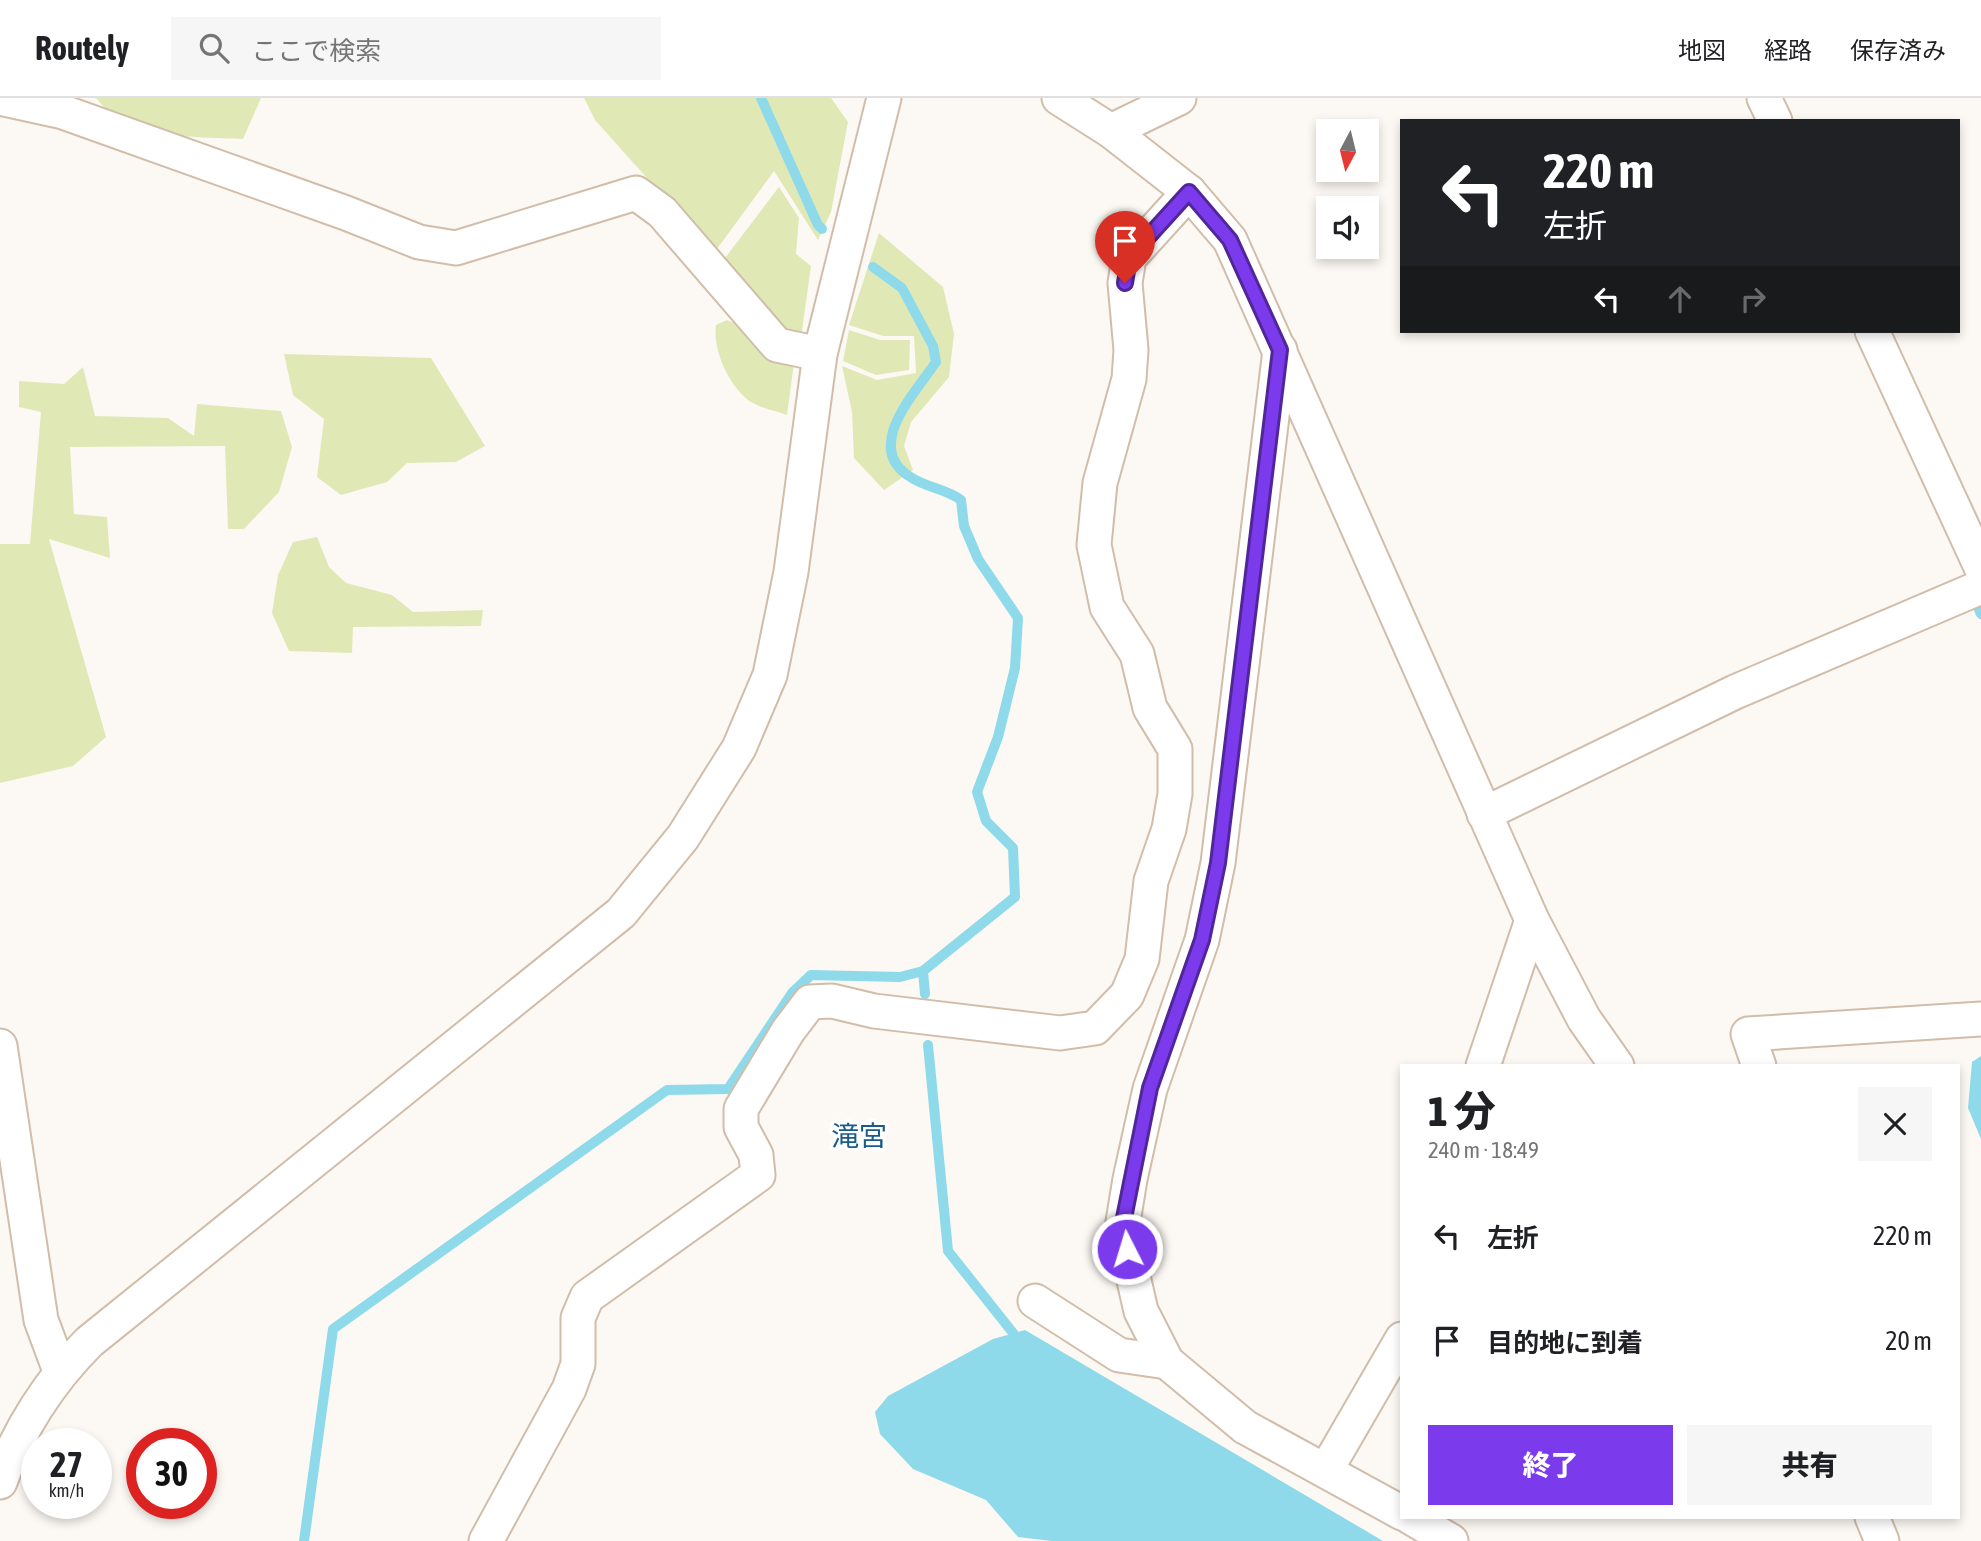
<!DOCTYPE html>
<html lang="ja">
<head>
<meta charset="utf-8">
<style>
  :root { --surface:#fff; --page:#f6f6f6; --text:#202124; --muted:#757577; --line:#e0e0e0; --accent:#7c3aed }
  body { margin:0; font-family:"Asap Condensed","Noto Sans JP",sans-serif; background:var(--page); color:var(--text); height:100vh; display:flex; flex-direction:column; font-size:26px; white-space:nowrap }
  * { box-sizing:border-box; margin:0 }
  p { font-size:23px; color:var(--muted) }
  .icon { flex:none; width:38px; height:38px; fill:none; stroke:currentColor; stroke-width:2; stroke-linecap:round; stroke-linejoin:round }
  .map { position:relative; flex:1; overflow:hidden }
  .drawer { position:absolute; left:1400px; top:966px; width:560px; height:455px; display:flex; flex-direction:column; background:var(--surface); border-radius:0px; box-shadow:0 4px 10px #0003 }
  .drawer>* { flex:none }
  .top-card { position:absolute; left:1400px; top:21px; width:560px; height:214px; border-radius:0px; box-shadow:0 4px 10px #0003; background:#202124; color:#fff; overflow:hidden }
  .needle { width:46px; rotate:187deg }
  .controls { position:absolute; left:1316px; top:21px; display:grid; gap:14px }
  .controls a { display:grid; place-items:center; width:63px; height:63px; border-radius:0px; background:var(--surface); box-shadow:0 4px 10px #0003; font-size:35px }
  .speed { position:absolute; left:21px; top:1330px; display:flex; gap:14px; font-size:35px; font-weight:700; text-align:center }
  .speed>* { display:grid; place-content:center; width:91px; height:91px; border-radius:50%; background:var(--surface); box-shadow:0 4px 10px #0003; line-height:1 }
  .speed small { font-size:18px; font-weight:400 }
  .speed .limit { border:10px solid #d22; background:#fff; color:#111 }
  .pin { position:absolute; display:grid; place-items:center; width:60px; height:60px; color:#fff; margin:-72px -30px; border-radius:50% 50% 50% 0; rotate:-45deg; box-shadow:0 0 7px #0007 }
  .pin .icon { rotate:45deg }
  .me { position:absolute; width:77px; margin:-38px; rotate:355deg; stroke-linejoin:round; filter:drop-shadow(0 0 5px #0008) }
  .turn { display:flex; align-items:center; gap:24px; height:147px; padding:0 28px; font-size:32px }
  .turn .icon { width:91px; height:91px; stroke-width:2.5 }
  .turn b { display:block; font-size:49px; line-height:60px }
  .lanes { display:flex; align-items:center; height:66px; padding:0 28px; background:#0003; justify-content:center; gap:35px; direction:ltr }
  .lanes .off { opacity:.35 }
  .round { display:grid; place-items:center; flex:none; width:74px; height:74px; border-radius:0px; background:var(--page) }
  .summary { display:flex; align-items:center; justify-content:space-between; height:119px; padding:0 28px }
  h1 { font-size:42px; font-weight:800; line-height:52px }
  .action { display:flex; gap:14px; margin-top:auto; padding:14px 28px }
  .action a { flex:1; height:80px; border-radius:0px; background:var(--accent); color:#fff; font-size:28px; font-weight:800; line-height:80px; text-align:center }
  .action a+a { background:var(--page); color:var(--text) }
  ul { padding:0; list-style:none }
  li { display:flex; align-items:center; gap:21px; height:105px; padding:0 28px }
  li div { flex:1 }
  li b { display:block; font-size:26px }
  li em { font-style:normal }
  header { display:flex; align-items:center; gap:42px; box-sizing:border-box; height:98px; padding:0 35px; background:var(--surface); border-bottom:2px solid var(--line) }
  header strong { font-size:33px }
  nav { display:flex; gap:38px; margin-inline-start:auto; font-size:24px }
  .search { width:490px; height:63px; background:var(--page); display:flex; align-items:center; gap:18px; box-sizing:border-box; padding:0 24px; border-radius:0px; color:var(--muted); font-size:26px }
  .map>svg:first-child { display:block }
  .green { fill:#e0e9b6 }
  .water { fill:#8edaea }
  .lines { fill:none; stroke-linecap:round; stroke-linejoin:round }
  .stream { stroke:#8edaea; stroke-width:10 }
  .minor-casing { stroke:#d1bda9; stroke-width:37 }
  .minor { stroke:#fff; stroke-width:33 }
  .route-casing { stroke:#51269a; stroke-width:18 }
  .route { stroke:#7c3aed; stroke-width:12 }
  .labels { text-anchor:middle; dominant-baseline:central; stroke-width:7; stroke-linejoin:round; paint-order:stroke }
  .quarter-label { font-size:28px; fill:#1b5b8a; stroke:#fff }
</style>
</head>
<body>
<header>
<strong>Routely</strong>
<div class="search"><svg class="icon" aria-label="search" viewBox="0 0 24 24"><circle cx="10" cy="10" r="6"/><path d="M15 15l6 6"/></svg>ここで検索</div>
<nav><a>地図</a><a>経路</a><a>保存済み</a></nav>
</header>
<div class="map">
<svg width="1981" height="1443" viewBox="0 0 1981 1443">
  <rect width="100%" height="100%" fill="#fcf8f3"/>
  <g class="green">
    <path d="M96,0H261L243,41C194,39 128,41 96,0Z"/>
    <polygon points="584,0 831,0 848,24 831,114 818,142 774,73 714,155 595,22"/>
    <polygon points="779,89 799,120 796,156 811,168 801,240 779,232 722,164"/>
    <polygon points="879,135 943,189 954,236 949,279 911,324 904,348 913,372 884,392 854,360 852,314 842,268 877,282 916,275 914,238 883,238 849,227"/>
    <path d="M727,222L746,230L794,265L787,317C776,313 761,310 751,304C730,290 712,252 716,227Z"/>
    <polygon points="849,232 880,242 910,242 909,272 876,277 843,263"/>
    <polygon points="284,256 431,260 485,348 456,364 407,365 387,384 341,397 317,379 324,321 293,297"/>
    <polygon points="83,269 95,318 168,320 194,338 197,306 281,313 292,349 279,394 244,431 228,431 225,348 70,349 74,416 107,419 110,460 49,441 106,639 73,668 0,685 0,446 30,446 41,314 19,309 19,283 64,286"/>
    <polygon points="317,439 329,469 346,485 392,497 413,514 483,512 481,528 353,529 352,555 289,553 272,515 278,477 293,444"/>
  </g>
  <g class="water">
    <polygon points="1981,958 1981,1041 1968,1010 1972,964"/>
    <polygon points="1025,1232 1383,1443 1052,1443 1018,1439 986,1402 913,1371 880,1336 875,1314 888,1298 993,1241"/>
  </g>
  <g class="lines">
    <g class="stream">
      <polyline points="761,0 818,127 822,131"/>
      <path d="M873,169L902,190L933,248L936,264C915,295 861,351 912,380C928,390 946,391 961,402L964,428L978,461L1018,520L1015,570L998,639L977,694L986,723L1013,750L1015,799L923,873L925,896"/>
      <polyline points="1977,507 1981,516"/>
      <polyline points="928,947 948,1153 1021,1245"/>
      <polyline points="304,1443 333,1231 667,992 728,991 792,895 811,877 900,879 923,873"/>
    </g>
    <defs>
      <g id="minor">
        <polyline points="0,0 63,14 346,115 419,144 456,150 636,95 662,114 777,247 820,256"/>
        <polyline points="1059,0 1111,33 1189,94 1230,142 1532,822 1584,921 1617,968"/>
        <polyline points="1764,0 1775,23"/>
        <polyline points="1111,33 1179,0"/>
        <polyline points="1872,233 1981,469"/>
        <polyline points="1280,252 1218,765 1202,842 1150,991 1130,1081 1122,1130 1141,1213 1167,1264 1245,1329 1402,1415"/>
        <polyline points="1484,716 1735,594 1981,489"/>
        <polyline points="0,948 41,1222 60,1273"/>
        <polyline points="1483,968 1532,822"/>
        <polyline points="1759,968 1748,936 1981,921"/>
        <polyline points="1035,1203 1119,1257 1167,1264"/>
        <polyline points="1326,1372 1402,1241"/>
        <path d="M0,1384C18,1332 50,1283 89,1244L621,815L683,739L739,650L770,577L791,474L820,256L884,0"/>
        <polyline points="1410,1419 1451,1443"/>
        <polyline points="1872,1419 1882,1443"/>
        <polyline points="486,1443 569,1291 578,1266 578,1220 587,1199 758,1077 756,1057 741,1029 741,1011 788,933 810,904 832,903 874,913 1060,935 1095,930 1127,897 1142,861 1151,783 1169,731 1175,696 1175,651 1150,610 1137,556 1107,509 1094,447 1100,385 1129,281 1131,252 1125,185 1129,160 1189,94"/>
      </g>
    </defs>
    <use href="#minor" class="minor-casing"/>
    <use href="#minor" class="minor"/>
  </g>
  <g class="lines">
    <defs>
      <polyline id="route" points="1125,185 1129,160 1189,94 1230,142 1280,252 1218,765 1202,842 1150,990 1122,1130 1127,1151"/>
    </defs>
    <use href="#route" class="route-casing"/>
    <use href="#route" class="route"/>
  </g>
  <g class="labels">
    <g class="quarter-label">
      <text x="859" y="1038">滝宮</text>
    </g>
  </g>
</svg>
<div class="controls">
<a><svg class="needle" viewBox="-14 -14 28 28"><path d="M0-13l5 13h-10z" fill="#e53935"/><path d="M0 13l5-13h-10z" fill="#757577"/></svg></a>
<a><svg class="icon" aria-label="sound" viewBox="0 0 24 24"><path d="M4 9h4l5-4v14l-5-4H4zM17 9q2 3 0 6"/></svg></a>
</div>
<div class="speed"><div>27<small>km/h</small></div><div class="limit">30</div></div>
<div class="pin" style="left:1125px;top:185px;background:#d93025"><svg class="icon" aria-label="arrive" viewBox="0 0 24 24"><path d="M6 21V4h12l-3 4 3 4H6"/></svg></div>
<svg class="me" style="left:1127px;top:1151px" viewBox="-20 -20 40 40"><circle r="17" fill="#7c3aed" stroke="#fff" stroke-width="3"/><path d="M0-11L8 9 0 5-8 9z" fill="#fff"/></svg>
<div class="top-card">
<div class="turn"><svg class="icon" aria-label="left" viewBox="0 0 24 24"><path d="M17 20v-9H6M10 6l-5 5 5 5"/></svg><div><b>220 m</b>左折</div></div>
<div class="lanes"><svg class="icon" aria-label="left" viewBox="0 0 24 24"><path d="M17 20v-9H6M10 6l-5 5 5 5"/></svg><svg class="icon off" aria-label="ahead" viewBox="0 0 24 24"><path d="M12 20V5M6 11l6-6 6 6"/></svg><svg class="icon off" aria-label="right" viewBox="0 0 24 24"><path d="M7 20v-9h11M14 6l5 5-5 5"/></svg></div>
</div>
<section class="drawer">
<div class="summary"><div><h1>1 分</h1><p>240 m · 18:49</p></div><a class="round"><svg class="icon" aria-label="close" viewBox="0 0 24 24"><path d="M6 6l12 12M18 6L6 18"/></svg></a></div>
<ul>
<li><svg class="icon" aria-label="left" viewBox="0 0 24 24"><path d="M17 20v-9H6M10 6l-5 5 5 5"/></svg><div><b>左折</b></div><em>220 m</em></li>
<li><svg class="icon" aria-label="arrive" viewBox="0 0 24 24"><path d="M6 21V4h12l-3 4 3 4H6"/></svg><div><b>目的地に到着</b></div><em>20 m</em></li>
</ul>
<div class="action"><a>終了</a><a>共有</a></div>
</section>
</div>
</body>
</html>
